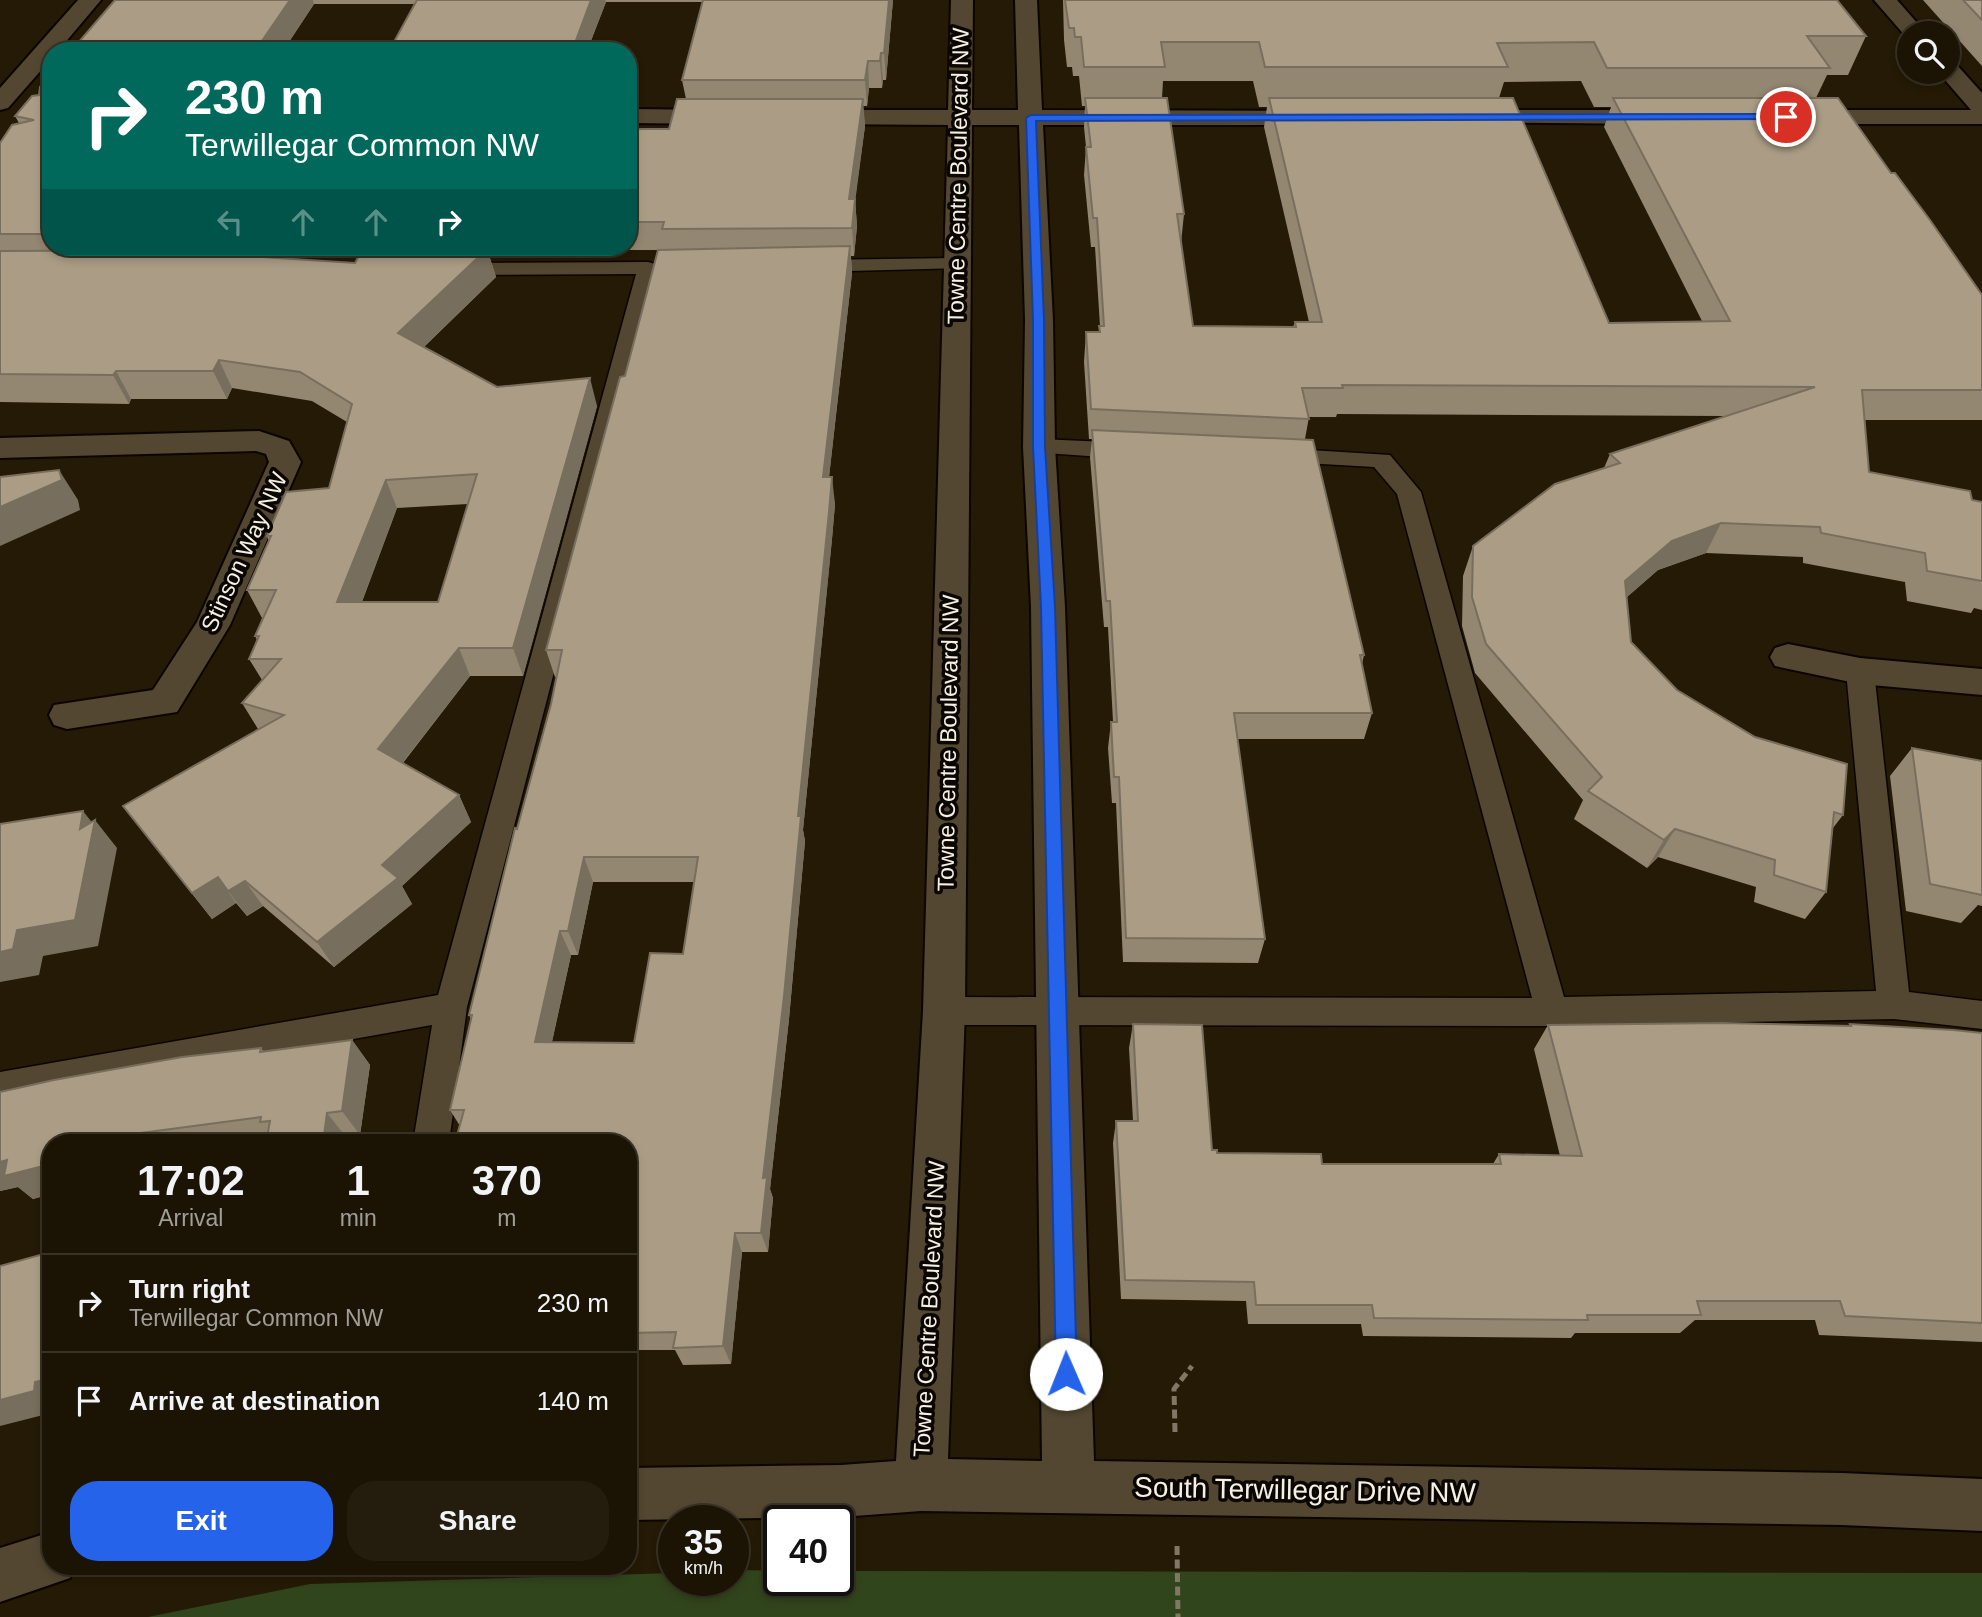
<!DOCTYPE html>
<html lang="en">
<head>
<meta charset="utf-8">
<style>
  :root { --surface:#1b1404; --page:#241d0e; --text:#f1f3f6; --muted:#a09e9a; --line:#393326; --accent:#2563eb }
  body { margin:0; font-family:Helvetica,sans-serif; background:var(--page); color:var(--text); height:100vh; display:flex; flex-direction:column; font-size:26px; white-space:nowrap }
  * { box-sizing:border-box; margin:0 }
  p { font-size:23px; color:var(--muted) }
  .icon { flex:none; width:38px; height:38px; fill:none; stroke:currentColor; stroke-width:2; stroke-linecap:round; stroke-linejoin:round }
  .map { position:relative; flex:1; overflow:hidden }
  .sheet { position:absolute; left:42px; top:1134px; width:595px; height:441px; display:flex; flex-direction:column; background:var(--surface); border-radius:28px; box-shadow:0 4px 10px #0003,0 0 0 2px var(--line) }
  .sheet>* { flex:none }
  .banner { position:absolute; left:42px; top:42px; width:595px; height:214px; border-radius:28px; box-shadow:0 4px 10px #0003,0 0 0 2px var(--line); background:#00695c; color:#fff; overflow:hidden }
  .fabs { position:absolute; left:1897px; top:21px; display:grid; gap:14px }
  .fabs a { display:grid; place-items:center; width:63px; height:63px; border-radius:50%; background:var(--surface); box-shadow:0 4px 10px #0003,0 0 0 2px var(--line); font-size:35px }
  .speed { position:absolute; left:658px; top:1505px; display:flex; gap:14px; font-size:35px; font-weight:700; text-align:center }
  .speed>* { display:grid; place-content:center; width:91px; height:91px; border-radius:50%; background:var(--surface); box-shadow:0 4px 10px #0003,0 0 0 2px var(--line); line-height:1 }
  .speed small { font-size:18px; font-weight:400 }
  .speed .limit { border:4px solid #111; border-radius:10px; background:#fff; color:#111 }
  .pin { position:absolute; display:grid; place-items:center; width:60px; height:60px; color:#fff; margin:-30px; border:4px solid #fff; border-radius:50%; box-shadow:0 2px 7px #0007 }
  .me { position:absolute; width:77px; margin:-38px; rotate:359deg; stroke-linejoin:round; filter:drop-shadow(0 0 5px #0008) }
  .turn { display:flex; align-items:center; gap:24px; height:147px; padding:0 28px; font-size:32px }
  .turn .icon { width:91px; height:91px; stroke-width:2.5 }
  .turn b { display:block; font-size:49px; line-height:60px }
  .lanes { display:flex; align-items:center; height:66px; padding:0 28px; background:#0003; justify-content:center; gap:35px; direction:ltr }
  .lanes .off { opacity:.35 }
  .eta { display:flex; justify-content:space-evenly; align-items:center; height:119px; text-align:center }
  .eta b { font-size:42px; font-weight:700; line-height:49px }
  .action { display:flex; gap:14px; margin-top:auto; padding:14px 28px }
  .action a { flex:1; height:80px; border-radius:28px; background:var(--accent); color:#fff; font-size:28px; font-weight:700; line-height:80px; text-align:center }
  .action a+a { background:var(--page); color:var(--text) }
  ul { padding:0; list-style:none }
  li { display:flex; align-items:center; gap:21px; height:98px; padding:0 28px; border-top:2px solid var(--line) }
  li div { flex:1 }
  li b { display:block; font-size:26px }
  li em { font-style:normal }
  .map>svg:first-child { display:block }
  .green { fill:#31451c }
  .lines { fill:none; stroke-linecap:round; stroke-linejoin:round }
  .service-casing { stroke:#0d0500; stroke-width:3 }
  .minor-casing { stroke:#0d0500; stroke-width:4 }
  .tertiary-casing { stroke:#0d0500; stroke-width:4 }
  .path { stroke:#807766; stroke-width:5; stroke-dasharray:9 4.5; stroke-linecap:butt }
  .service { fill:#534731; fill-rule:evenodd }
  .minor { fill:#534731; fill-rule:evenodd }
  .tertiary { fill:#534731; fill-rule:evenodd }
  .wall { fill:#938772; fill-rule:evenodd }
  .shaded-wall { fill:#786e5d }
  .building { fill:#ab9d85; stroke:#786e5d; stroke-width:2; fill-rule:evenodd }
  .route { fill:#2563eb; stroke:#184099; stroke-width:2 }
  .labels { text-anchor:middle; dominant-baseline:central; stroke-width:7; stroke-linejoin:round; paint-order:stroke }
  .street-label { font-size:23px; fill:#f6efe2; stroke:#0a0601 }
  .near-street-label { font-size:28px; fill:#f6efe2; stroke:#0a0601 }
</style>
</head>
<body>
<div class="map">
<svg width="1982" height="1617" viewBox="0 0 1982 1617">
  <rect width="100%" height="100%" fill="#241a05"/>
  <polygon class="green" points="741,1570 779,1571 779,1580 838,1580 838,1571 1982,1573 1982,1617 148,1617 310,1584 674,1573 674,1580 733,1580 733,1571"/>
  <g class="lines">
    <defs>
      <g id="service">
        <polygon points="956,258 963,260 967,264 963,268 812,272 805,270 801,266 805,262 812,260"/>
        <polygon points="648,262 655,264 659,268 467,1007 449,1143 413,1143 432,1025 0,1102 0,1072 438,995 636,274 452,275 445,273 441,269 445,265 452,263"/>
        <polygon points="1039,439 1130,443 1138,446 1142,451 1138,456 1130,459 1031,452 1027,447 1031,442"/>
        <polygon points="1277,448 1390,455 1421,492 1564,997 1876,991 1846,671 1850,664 1860,661 1870,664 1874,671 1909,992 1982,1001 1982,1029 1894,1019 1552,1026 944,1025 932,1021 928,1011 932,1001 944,997 1532,998 1397,494 1374,467 1268,461 1265,456 1268,451"/>
      </g>
      <g id="minor">
        <polygon points="259,431 289,441 301,462 230,625 177,712 67,729 54,725 49,715 54,705 153,690 197,622 269,462 266,454 256,451 0,458 0,438"/>
        <polygon points="1788,644 1860,658 1982,669 1982,695 1860,684 1775,666 1770,657 1775,648"/>
      </g>
      <g id="tertiary">
        <polygon points="78,0 101,0 58,51 51,51 51,59 8,108 0,110 0,88"/>
        <path d="M951,0H973L972,110H1018L1015,0H1037L1042,110L1319,111L1328,113L1331,118L1328,123L1319,125H1043L1053,320L1055,447L1065,607L1094,1461L1842,1473L1982,1479V1531L1842,1525L921,1511L841,1517L628,1520V1468L841,1465L896,1461L923,1011L948,125L812,124L803,122L800,117L803,112L812,110H948ZM972,125H1019L1025,320L1023,447L1031,607L1042,1461L948,1459L965,1011Z"/>
        <polygon points="1874,0 1897,0 1926,33 1909,33 1909,38 1907,38"/>
        <polygon points="1948,62 1956,64 1982,93 1982,124 1799,124 1790,122 1787,117 1790,112 1799,110 1971,110 1938,72 1948,72"/>
        <polygon points="628,109 724,110 733,112 736,117 733,122 724,124 628,123"/>
        <polygon points="1470,110 1659,110 1668,112 1671,117 1668,122 1659,124 1461,122 1458,117 1461,112"/>
        <polygon points="51,1532 51,1566 75,1566 70,1578 0,1602 0,1548"/>
      </g>
    </defs>
    <use href="#service" class="service-casing"/>
    <use href="#minor" class="minor-casing"/>
    <use href="#tertiary" class="tertiary-casing"/>
    <g class="path">
      <polyline points="1175,1432 1174,1389 1192,1366"/>
      <polyline points="1177,1546 1178,1617"/>
    </g>
    <use href="#service" class="service"/>
    <use href="#minor" class="minor"/>
    <use href="#tertiary" class="tertiary"/>
  </g>
  <g class="wall">
    <path d="M115,0H893L886,80H883L882,88H869L867,106H863L865,126L855,199L857,226L854,256H851L852,273L829,477L835,504L832,539L803,830L805,841L789,1019L770,1189L773,1198L768,1252H742L731,1364L683,1365L675,1350H628V1143L460,1126L450,1110L471,1019L469,1015L551,704L557,677H555L546,650L625,376L666,250H523L515,258H490L496,277L424,347L497,387L597,406L523,676H470L403,763L459,795L471,822L402,886L412,904L334,967L263,906L247,916L236,903L212,919L143,832L258,729L242,703L262,680L249,659L257,640L255,636L262,618L247,590L269,541L267,536L329,488L347,422L312,401L232,388L227,399H131L129,404L0,402V143L19,123L15,116L39,95L51,74V247H279L273,258L355,263L378,250L377,247H628V129H669L686,99L682,80L703,2H606L587,51H389L415,4H314L283,51H71ZM468,504L438,602H362L397,508ZM593,882H694L683,954L634,1043L552,1042L571,955H578Z"/>
    <path d="M1063,0H1837L1866,36L1848,75H1827L1816,98L1891,173L1982,295V420H1865L1869,472L1972,500L1982,502V610L1974,608L1971,613L1907,601L1905,582L1803,563V557L1706,553L1658,570L1627,597L1631,642L1677,690L1843,815L1833,828L1826,892L1805,919L1754,902L1756,887L1658,857L1647,868L1574,819L1583,800L1475,673L1462,626L1463,576L1473,546L1604,468L1610,454L1725,416L1337,414L1336,417H1309L1305,439L1364,655L1362,664L1372,713L1364,739H1237L1265,939L1258,963L1123,962L1116,803H1112L1108,748L1111,722H1113L1108,627H1104L1090,457L1092,439H1089L1084,362L1086,332H1099L1100,326L1095,247H1091L1084,175L1086,147L1084,127L1085,106H1082L1079,76H1073L1072,67H1067L1064,40ZM1163,81H1253L1259,107H1267L1264,127L1309,322H1295L1293,327L1193,326L1181,243L1184,214L1162,98ZM1581,81L1594,107H1611L1604,127L1702,321L1609,323L1499,98L1504,82Z"/>
    <polygon points="1923,0 1982,0 1982,66"/>
    <polygon points="1912,748 1982,761 1982,906 1978,905 1961,923 1906,911 1890,776"/>
    <polygon points="1133,1024 1212,1150 1217,1153 1322,1164 1493,1164 1499,1154 1560,1156 1534,1049 1548,1025 1847,1026 1850,1024 1982,1033 1982,1342 1819,1335 1815,1320 1695,1320 1680,1333 1575,1333 1571,1338 1363,1336 1361,1324 1248,1324 1246,1301 1121,1299 1113,1143 1116,1121 1133,1121 1129,1048"/>
    <polygon points="352,1040 370,1065 360,1135 346,1137 345,1143 51,1143 51,1194 33,1199 18,1187 0,1191 0,1092 54,1080 182,1057 261,1048 264,1052"/>
  </g>
  <g class="shaded-wall">
    <polygon points="290,0 313,0 314,4 283,51 255,51"/>
    <polygon points="591,0 605,0 606,2 587,51 572,51"/>
    <polygon points="889,0 893,0 886,80 884,53"/>
    <polygon points="881,53 883,80 882,88 880,61"/>
    <polygon points="868,61 869,88 867,106 865,80"/>
    <polygon points="863,99 865,126 852,226 849,199"/>
    <polygon points="855,199 857,226 854,256 852,228"/>
    <polygon points="850,246 852,273 826,504 823,477"/>
    <polygon points="267,247 279,247 272,260"/>
    <polygon points="512,247 522,247 523,250 515,258"/>
    <polygon points="487,249 496,277 409,361 398,333"/>
    <polygon points="250,250 262,278 247,256"/>
    <polygon points="219,360 232,388 227,399 213,371"/>
    <polygon points="116,371 131,399 129,404 113,375"/>
    <polygon points="590,378 597,406 523,676 513,648"/>
    <polygon points="59,470 78,500 80,510 0,546 0,507"/>
    <polygon points="832,477 835,504 832,539 803,830 805,841 789,1019 770,1189 773,1198 768,1252 761,1233 763,1178"/>
    <polygon points="386,480 397,508 351,630 337,602"/>
    <polygon points="1721,523 1706,553 1658,570 1612,610 1625,581 1672,541"/>
    <polygon points="459,648 470,676 392,776 378,749"/>
    <polygon points="459,795 471,822 402,886 412,904 334,967 317,942 382,865"/>
    <polygon points="83,811 94,825 95,820 117,848 98,946 43,956 39,975 0,982 0,952 17,930 80,829"/>
    <polygon points="1675,829 1658,857 1647,868 1664,840"/>
    <polygon points="584,857 593,882 578,955 568,931"/>
    <polygon points="218,877 236,903 212,919 192,893"/>
    <polygon points="245,881 263,906 247,916 228,891"/>
    <polygon points="560,931 571,955 547,1064 535,1042"/>
    <polygon points="352,1040 370,1065 360,1135 342,1111"/>
    <polygon points="327,1113 346,1137 345,1143 323,1143"/>
    <polygon points="118,1136 125,1143 108,1143 108,1139"/>
    <polygon points="7,1160 51,1164 51,1194 33,1199 18,1187 0,1191 0,1162"/>
    <polygon points="735,1233 742,1252 731,1364 723,1346"/>
    <polygon points="51,1378 51,1413 0,1426 0,1400 35,1382"/>
  </g>
  <g class="building">
    <polygon points="115,0 290,0 255,51 71,51"/>
    <polygon points="417,0 591,0 572,51 389,51"/>
    <polygon points="703,0 889,0 884,53 881,53 880,61 868,61 865,80 682,80"/>
    <polygon points="1065,0 1837,0 1866,36 1807,36 1830,68 1607,68 1594,42 1497,43 1508,67 1265,67 1259,42 1161,42 1165,67 1084,67 1081,37 1075,37 1074,28 1069,28"/>
    <polygon points="1963,0 1982,0 1982,20"/>
    <polygon points="51,74 51,234 0,234 0,143 12,125 34,120 15,116 32,96 39,95 40,87"/>
    <polygon points="1085,98 1167,98 1184,214 1177,214 1193,326 1296,327 1295,322 1322,322 1269,98 1513,98 1609,323 1730,321 1613,98 1838,98 1891,173 1895,173 1930,220 1982,295 1982,390 1862,390 1869,472 1970,491 1972,500 1982,502 1982,581 1927,571 1925,553 1821,533 1820,527 1721,523 1672,541 1625,581 1631,642 1677,690 1755,737 1847,764 1843,815 1834,812 1826,892 1774,875 1775,860 1675,829 1664,840 1588,791 1602,777 1486,644 1472,597 1473,546 1555,484 1620,463 1610,454 1815,387 1342,385 1343,388 1302,388 1309,419 1091,409 1086,332 1100,332 1099,326 1104,326 1097,218 1093,218 1086,147 1091,147"/>
    <polygon points="677,99 863,99 849,199 855,199 852,228 662,229 664,222 628,222 628,129 669,129"/>
    <path d="M850,246L823,477H832L829,512L798,816H801L784,996L763,1178L767,1177L761,1233H735L723,1346L673,1348L676,1332L628,1333V1143H455L464,1110H450L472,1015H469L515,828L517,829L551,704L562,650H546L620,377L625,376L658,250ZM584,857H698L683,954L650,953L634,1043L535,1042L560,931H568Z"/>
    <path d="M487,249L398,333L497,387L590,378L513,648H459L378,749L459,795L382,865L398,878L317,942L245,881L228,891L218,877L192,893L123,806L284,715L242,703L281,659H249L259,636H255L276,590H247L271,536H267L286,492L329,488L352,404L300,372L219,360L213,371H116L113,375L0,374V251L250,250L247,256L355,263L362,250ZM477,474L438,602H337L386,480Z"/>
    <polygon points="1092,430 1313,440 1364,655 1360,655 1372,713 1234,713 1265,939 1126,938 1119,777 1114,777 1111,722 1117,722 1110,601 1106,601"/>
    <polygon points="59,470 62,480 0,507 0,477"/>
    <polygon points="1912,748 1982,761 1982,895 1930,884"/>
    <polygon points="83,811 80,829 95,820 75,920 17,930 13,949 0,952 0,824"/>
    <polygon points="1722,1023 1851,1026 1850,1024 1953,1030 1982,1033 1982,1323 1845,1316 1840,1301 1697,1301 1701,1315 1587,1315 1588,1320 1374,1318 1372,1305 1256,1305 1254,1282 1125,1280 1116,1121 1138,1121 1133,1024 1202,1025 1212,1150 1217,1150 1217,1153 1321,1154 1322,1164 1501,1164 1499,1154 1582,1156 1548,1025"/>
    <polygon points="352,1040 342,1111 327,1113 323,1143 266,1143 270,1121 260,1122 261,1117 118,1136 108,1139 108,1143 51,1143 51,1164 4,1176 7,1160 0,1162 0,1092 54,1080 182,1057 261,1048 260,1052"/>
    <polygon points="51,1252 51,1378 35,1382 34,1391 0,1400 0,1266"/>
  </g>
  <polygon class="route" points="1786,114 1790,115 1790,119 1036,121 1044,320 1045,447 1055,607 1077,1374 1074,1382 1066,1385 1059,1382 1056,1374 1041,607 1033,447 1033,320 1026,118 1031,115"/>
  <g class="labels">
    <g class="street-label">
      <text transform="translate(958 176) rotate(-89)">Towne Centre Boulevard NW</text>
      <text transform="translate(244 552) rotate(-65)">Stinson Way NW</text>
      <text transform="translate(948 743) rotate(-89)">Towne Centre Boulevard NW</text>
      <text transform="translate(929 1309) rotate(-87)">Towne Centre Boulevard NW</text>
    </g>
    <g class="near-street-label">
      <text transform="translate(1305 1490) rotate(1)">South Terwillegar Drive NW</text>
    </g>
  </g>
</svg>
<div class="fabs">
<a><svg class="icon" aria-label="search" viewBox="0 0 24 24"><circle cx="10" cy="10" r="6"/><path d="M15 15l6 6"/></svg></a>
</div>
<div class="speed"><div>35<small>km/h</small></div><div class="limit">40</div></div>
<div class="pin" style="left:1786px;top:117px;background:#d93025"><svg class="icon" aria-label="arrive" viewBox="0 0 24 24"><path d="M6 21V4h12l-3 4 3 4H6"/></svg></div>
<svg class="me" style="left:1066px;top:1374px" viewBox="-20 -20 40 40"><circle r="19" fill="#fff"/><path d="M0-13L10 11 0 6-10 11z" fill="#2563eb"/></svg>
<div class="banner">
<div class="turn"><svg class="icon" aria-label="right" viewBox="0 0 24 24"><path d="M7 20v-9h11M14 6l5 5-5 5"/></svg><div><b>230 m</b>Terwillegar Common NW</div></div>
<div class="lanes"><svg class="icon off" aria-label="left" viewBox="0 0 24 24"><path d="M17 20v-9H6M10 6l-5 5 5 5"/></svg><svg class="icon off" aria-label="ahead" viewBox="0 0 24 24"><path d="M12 20V5M6 11l6-6 6 6"/></svg><svg class="icon off" aria-label="ahead" viewBox="0 0 24 24"><path d="M12 20V5M6 11l6-6 6 6"/></svg><svg class="icon" aria-label="right" viewBox="0 0 24 24"><path d="M7 20v-9h11M14 6l5 5-5 5"/></svg></div>
</div>
<section class="sheet">
<div class="eta">
<div><b>17:02</b><p>Arrival</p></div>
<div><b>1</b><p>min</p></div>
<div><b>370</b><p>m</p></div>
</div>
<ul>
<li><svg class="icon" aria-label="right" viewBox="0 0 24 24"><path d="M7 20v-9h11M14 6l5 5-5 5"/></svg><div><b>Turn right</b><p>Terwillegar Common NW</p></div><em>230 m</em></li>
<li><svg class="icon" aria-label="arrive" viewBox="0 0 24 24"><path d="M6 21V4h12l-3 4 3 4H6"/></svg><div><b>Arrive at destination</b></div><em>140 m</em></li>
</ul>
<div class="action"><a>Exit</a><a>Share</a></div>
</section>
</div>
</body>
</html>
